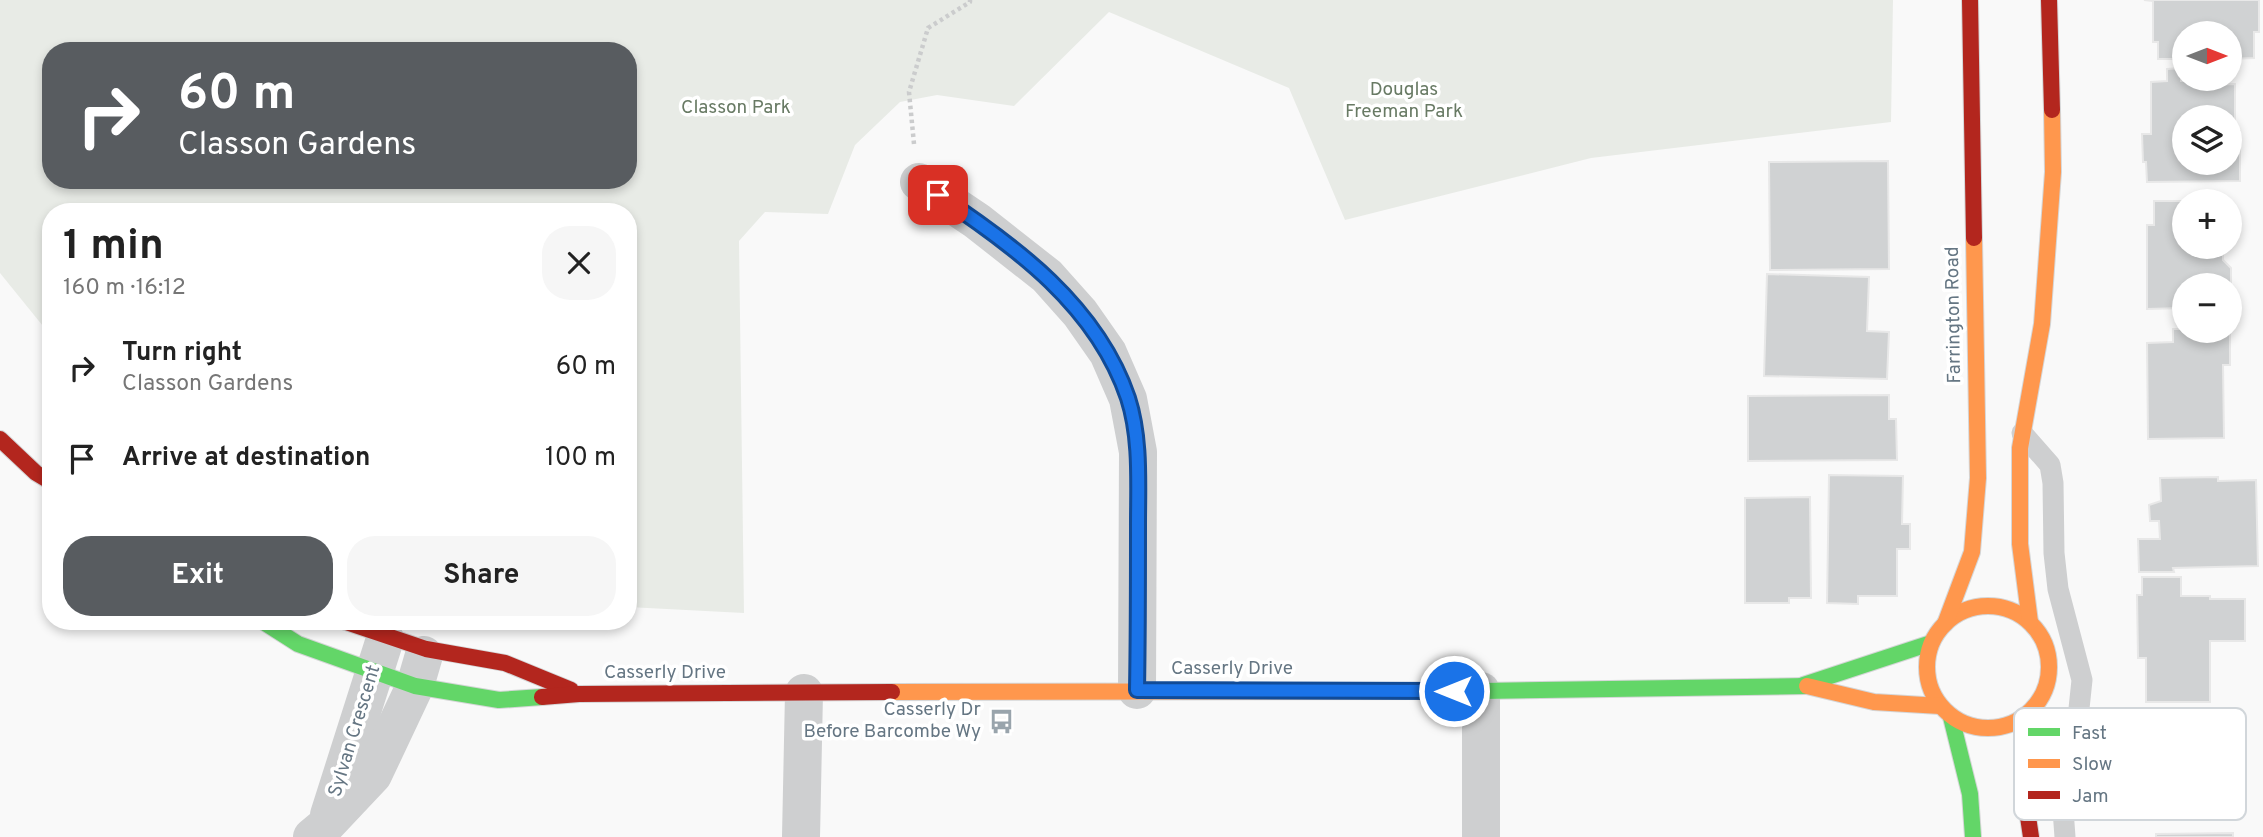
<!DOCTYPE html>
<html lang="en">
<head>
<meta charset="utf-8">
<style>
  :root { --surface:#fff; --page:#f6f6f6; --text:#222; --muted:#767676; --accent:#585c60 }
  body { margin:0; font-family:Overpass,sans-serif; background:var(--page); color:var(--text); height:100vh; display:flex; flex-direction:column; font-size:26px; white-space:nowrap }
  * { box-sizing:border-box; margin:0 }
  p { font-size:23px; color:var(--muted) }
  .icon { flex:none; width:38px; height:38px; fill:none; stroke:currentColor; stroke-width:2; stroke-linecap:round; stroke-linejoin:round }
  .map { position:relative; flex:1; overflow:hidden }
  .panel { position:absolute; left:42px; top:203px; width:595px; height:427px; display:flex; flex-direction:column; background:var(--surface); border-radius:28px; box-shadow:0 4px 10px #0003 }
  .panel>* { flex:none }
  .top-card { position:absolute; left:42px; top:42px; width:595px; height:147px; border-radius:28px; box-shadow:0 4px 10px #0003; background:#585c60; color:#fff; overflow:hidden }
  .needle { width:46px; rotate:90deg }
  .controls { position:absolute; left:2172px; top:21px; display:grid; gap:14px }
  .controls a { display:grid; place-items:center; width:70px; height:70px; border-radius:50%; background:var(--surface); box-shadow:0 4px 10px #0003; font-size:35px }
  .pin { position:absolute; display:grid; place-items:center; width:60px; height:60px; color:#fff; margin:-30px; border-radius:14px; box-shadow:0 4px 10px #0006 }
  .me { position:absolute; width:77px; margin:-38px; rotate:270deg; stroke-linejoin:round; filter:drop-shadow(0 0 5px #0008) }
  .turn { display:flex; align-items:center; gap:24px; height:147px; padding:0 21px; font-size:32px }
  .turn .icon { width:91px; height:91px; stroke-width:2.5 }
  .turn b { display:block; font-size:49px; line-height:60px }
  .round { display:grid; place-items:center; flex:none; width:74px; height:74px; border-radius:28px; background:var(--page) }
  .headline { display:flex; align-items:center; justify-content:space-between; height:119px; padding:0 21px }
  h1 { font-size:42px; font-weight:700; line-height:52px }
  .cta { display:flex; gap:14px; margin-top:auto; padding:14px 21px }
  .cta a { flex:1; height:80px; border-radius:28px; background:var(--accent); color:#fff; font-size:28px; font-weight:700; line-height:80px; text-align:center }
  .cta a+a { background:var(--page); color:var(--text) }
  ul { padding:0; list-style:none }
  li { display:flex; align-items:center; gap:21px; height:91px; padding:0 21px }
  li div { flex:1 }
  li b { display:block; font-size:26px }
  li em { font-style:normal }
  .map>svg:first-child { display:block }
  .green { fill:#e8ebe6; fill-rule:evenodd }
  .building { fill:#d0d2d3; stroke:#e8e8e8; stroke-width:2; fill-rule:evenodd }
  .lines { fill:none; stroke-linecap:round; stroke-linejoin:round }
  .fast-casing { stroke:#d5d6d7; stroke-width:18 }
  .slow-casing { stroke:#d5d6d7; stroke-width:18 }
  .jam-casing { stroke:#d5d6d7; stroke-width:18 }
  .path { stroke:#cbcccd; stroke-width:4.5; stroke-dasharray:3.5 3.5; stroke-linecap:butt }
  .lane { stroke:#cecfd0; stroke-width:21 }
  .street { stroke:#cecfd0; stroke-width:38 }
  .fast { stroke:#63d668; stroke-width:16 }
  .slow { stroke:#ff974d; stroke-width:16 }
  .jam { stroke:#b3261e; stroke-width:16 }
  .route-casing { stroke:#114b97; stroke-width:18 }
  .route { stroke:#1a73e8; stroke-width:12 }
  .labels { text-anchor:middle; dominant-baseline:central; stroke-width:7; stroke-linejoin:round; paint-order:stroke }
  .park-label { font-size:19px; fill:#687a64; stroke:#fff }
  .street-label { font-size:19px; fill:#657683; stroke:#fff }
  .poi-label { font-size:19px; fill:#657683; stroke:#fff; text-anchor:end }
  .key { fill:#fff; stroke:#d1d6da; stroke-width:2 }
  .key-label { font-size:19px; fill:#657683 }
</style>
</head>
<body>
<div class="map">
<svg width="2263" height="837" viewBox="0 0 2263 837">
  <rect width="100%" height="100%" fill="#f9f9f9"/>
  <path class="green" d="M0,0H1893L1891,122L1591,158L1345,220L1289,88L1109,12L1014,106L937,95L900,102L855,145L828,214L765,212L739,241L744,613L628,607V212H51V336L0,273ZM51,51H628V180H51Z"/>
  <g class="building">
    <polygon points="2144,0 2259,0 2259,32 2254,32 2254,58 2230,59 2230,33 2184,33 2184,59 2158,59 2158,42 2153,42 2153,1"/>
    <path d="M2181,68V81H2191V85L2235,84V131H2240V181L2147,182L2146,162H2143L2142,134H2151V82L2167,81V69ZM2184,117H2230V163H2184Z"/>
    <polygon points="1888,161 1889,269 1770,270 1769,162"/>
    <polygon points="2154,201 2194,201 2184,201 2184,247 2223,247 2223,260 2231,268 2231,308 2230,285 2184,285 2184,308 2147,309 2147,225 2154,225"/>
    <polygon points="1767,274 1869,277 1867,331 1889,332 1887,379 1764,376"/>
    <polygon points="2173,329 2230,329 2230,365 2223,365 2224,438 2148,439 2147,343 2173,342"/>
    <polygon points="1889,395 1889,419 1896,419 1897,460 1748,461 1748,396"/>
    <polygon points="1829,475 1903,476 1902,524 1910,524 1910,549 1897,549 1897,596 1858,596 1858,604 1827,603"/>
    <polygon points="2218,477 2218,481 2256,480 2258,566 2173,568 2174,572 2139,572 2138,539 2160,539 2159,521 2150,521 2149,505 2161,501 2160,478"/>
    <polygon points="1810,497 1811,598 1789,598 1789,603 1745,603 1745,498"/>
    <polygon points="2142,577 2181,577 2181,596 2210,596 2210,599 2245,599 2245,641 2210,641 2210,702 2146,702 2146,658 2138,658 2137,595 2142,595"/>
    <polygon points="2233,833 2233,837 2156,837 2156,834"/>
  </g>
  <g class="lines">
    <defs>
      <g id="fast">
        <polyline points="262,621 298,644 415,686 499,700 542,697"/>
        <polyline points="1803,685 1931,643"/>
        <polyline points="1482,691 1807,686"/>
        <polyline points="1951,717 1970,794 1973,837"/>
      </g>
      <g id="slow">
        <circle cx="1988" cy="667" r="61"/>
        <polyline points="2030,622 2020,544 2020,448 2042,324 2053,172 2052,110"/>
        <polyline points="1945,624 1972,552 1978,478 1974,238"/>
        <polyline points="1807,686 1874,702 1940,706"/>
        <polyline points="892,692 1482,691"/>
      </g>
      <g id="jam">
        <polyline points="1970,0 1974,238"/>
        <polyline points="2049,0 2052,110"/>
        <polyline points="0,439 36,473 51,482"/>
        <polyline points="343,621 426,649 505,663 571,690"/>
        <polyline points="542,697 579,694 892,692"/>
        <polyline points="2025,717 2023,783 2031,837"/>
      </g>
    </defs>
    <use href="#fast" class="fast-casing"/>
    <use href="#slow" class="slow-casing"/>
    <use href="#jam" class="jam-casing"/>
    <polyline class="path" points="914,144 909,92 928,28 970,2 970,0"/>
    <polyline class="lane" points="2022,433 2050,465 2053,483 2054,553 2058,589 2082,680 2078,718 2064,764 2062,796 2065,837"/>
    <g class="street">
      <polyline points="919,182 977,221 1047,276 1080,313 1108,353 1128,399 1138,452 1137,690"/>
      <polyline points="1481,691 1481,837"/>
      <polyline points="329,815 385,639"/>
      <polyline points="312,837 324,827 373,775 415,686 424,655"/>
      <polyline points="801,837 804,693"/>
    </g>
    <use href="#fast" class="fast"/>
    <use href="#slow" class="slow"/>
    <use href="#jam" class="jam"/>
  </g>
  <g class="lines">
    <defs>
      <path id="route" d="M938,195C1015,246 1097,306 1128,398C1141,438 1138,483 1138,525C1138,580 1138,635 1137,690L1454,691"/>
    </defs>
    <use href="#route" class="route-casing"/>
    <use href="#route" class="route"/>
  </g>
  <defs>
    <symbol id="bus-bare" viewBox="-9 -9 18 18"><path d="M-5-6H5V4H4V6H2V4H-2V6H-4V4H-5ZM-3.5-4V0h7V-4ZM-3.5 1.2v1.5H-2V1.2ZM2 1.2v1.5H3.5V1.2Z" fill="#99a4ac" stroke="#fff" stroke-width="2.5" paint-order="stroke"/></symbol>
  </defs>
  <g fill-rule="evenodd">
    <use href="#bus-bare" x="984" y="704" width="35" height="35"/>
  </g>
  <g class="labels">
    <g class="park-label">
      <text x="1404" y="90">Douglas<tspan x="1404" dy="22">Freeman Park</tspan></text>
      <text x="736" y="108">Classon Park</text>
    </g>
    <g class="street-label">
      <text transform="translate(1954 315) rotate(-91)">Farrington Road</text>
      <text x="1232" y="669">Casserly Drive</text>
      <text x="665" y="673">Casserly Drive</text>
      <text transform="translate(355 731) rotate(-73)">Sylvan Crescent</text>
    </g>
    <g class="poi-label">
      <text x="981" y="710">Casserly Dr<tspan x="981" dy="22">Before Barcombe Wy</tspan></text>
    </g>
  </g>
  <rect x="2014" y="708" width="232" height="112" rx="10" class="key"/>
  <rect x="2028" y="728" width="32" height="8" fill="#63d668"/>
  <rect x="2028" y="759" width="32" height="9" fill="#ff974d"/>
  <rect x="2028" y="791" width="32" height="8" fill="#b3261e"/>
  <g class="key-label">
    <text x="2072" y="739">Fast</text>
    <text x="2072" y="770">Slow</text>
    <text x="2072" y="802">Jam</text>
  </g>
</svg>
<div class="controls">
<a><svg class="needle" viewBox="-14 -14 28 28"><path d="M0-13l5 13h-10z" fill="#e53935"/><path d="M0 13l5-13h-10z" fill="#767676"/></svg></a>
<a><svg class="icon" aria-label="layers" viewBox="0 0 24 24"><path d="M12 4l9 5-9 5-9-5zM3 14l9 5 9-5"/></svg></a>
<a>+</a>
<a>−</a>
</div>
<div class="pin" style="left:938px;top:195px;background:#d93025"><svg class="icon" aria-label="arrive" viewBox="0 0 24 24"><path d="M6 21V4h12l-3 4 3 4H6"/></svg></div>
<svg class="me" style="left:1454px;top:691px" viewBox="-20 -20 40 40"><circle r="17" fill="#1a73e8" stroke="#fff" stroke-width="3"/><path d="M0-11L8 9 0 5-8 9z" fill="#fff"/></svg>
<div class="top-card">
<div class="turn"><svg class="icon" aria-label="right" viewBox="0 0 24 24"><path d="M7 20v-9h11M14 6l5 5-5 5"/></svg><div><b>60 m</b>Classon Gardens</div></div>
</div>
<section class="panel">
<div class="headline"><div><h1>1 min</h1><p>160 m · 16:12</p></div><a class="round"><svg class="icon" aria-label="close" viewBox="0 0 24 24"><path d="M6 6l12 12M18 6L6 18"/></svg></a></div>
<ul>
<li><svg class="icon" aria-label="right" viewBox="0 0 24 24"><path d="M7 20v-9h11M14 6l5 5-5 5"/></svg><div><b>Turn right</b><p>Classon Gardens</p></div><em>60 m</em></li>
<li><svg class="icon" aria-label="arrive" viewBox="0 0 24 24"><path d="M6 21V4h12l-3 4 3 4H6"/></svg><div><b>Arrive at destination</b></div><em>100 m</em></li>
</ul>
<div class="cta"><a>Exit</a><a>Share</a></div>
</section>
</div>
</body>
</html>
